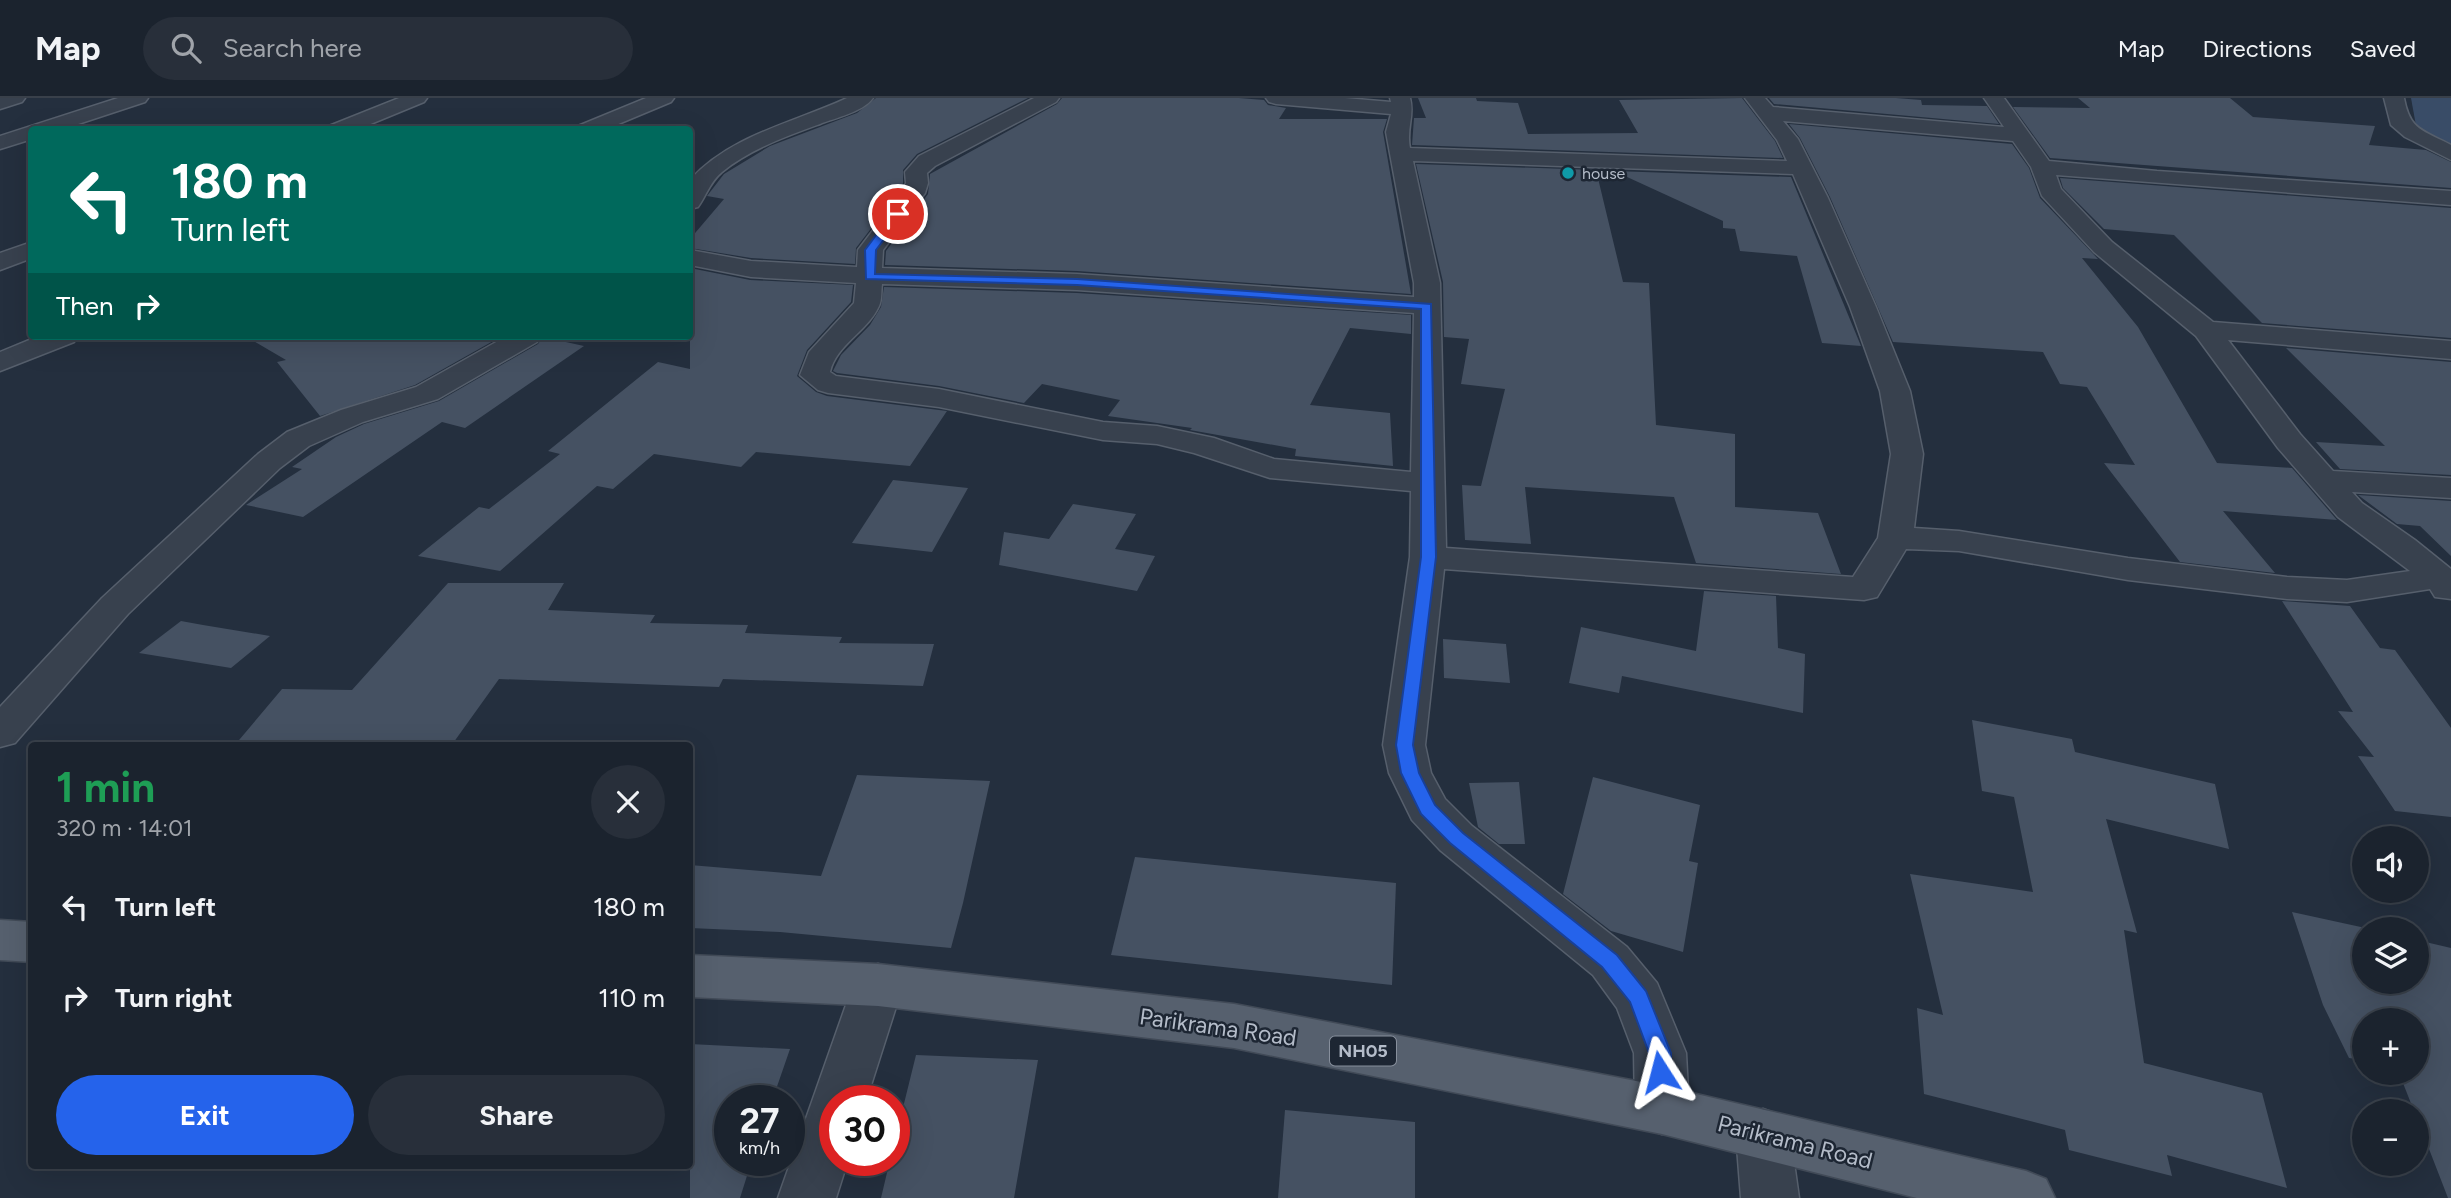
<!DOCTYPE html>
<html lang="en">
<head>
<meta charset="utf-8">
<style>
  :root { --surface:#1b232e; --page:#282f3a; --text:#f1f3f6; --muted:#a0a4aa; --line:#39404a; --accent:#2563eb }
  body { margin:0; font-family:Figtree,sans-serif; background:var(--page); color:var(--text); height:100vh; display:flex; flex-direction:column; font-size:26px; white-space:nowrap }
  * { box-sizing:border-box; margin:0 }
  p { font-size:23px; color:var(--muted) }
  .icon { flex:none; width:38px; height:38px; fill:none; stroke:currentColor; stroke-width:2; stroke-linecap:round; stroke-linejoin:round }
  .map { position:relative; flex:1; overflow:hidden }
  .sheet { position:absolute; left:28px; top:644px; width:665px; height:427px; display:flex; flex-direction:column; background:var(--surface); border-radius:7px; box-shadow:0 7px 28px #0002,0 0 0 2px var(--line) }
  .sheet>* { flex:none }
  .guide { position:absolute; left:28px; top:28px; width:665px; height:214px; border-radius:7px; box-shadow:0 7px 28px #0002,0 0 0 2px var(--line); background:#00695c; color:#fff; overflow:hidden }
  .controls { position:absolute; left:2352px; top:728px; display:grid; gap:14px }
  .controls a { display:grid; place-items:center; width:77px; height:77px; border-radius:50%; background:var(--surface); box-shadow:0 7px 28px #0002,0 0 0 2px var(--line); font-size:35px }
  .speed { position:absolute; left:714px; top:987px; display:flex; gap:14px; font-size:35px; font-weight:700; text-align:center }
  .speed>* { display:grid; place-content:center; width:91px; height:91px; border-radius:50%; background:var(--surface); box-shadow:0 7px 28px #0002,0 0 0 2px var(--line); line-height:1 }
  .speed small { font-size:18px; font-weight:400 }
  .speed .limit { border:10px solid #d22; background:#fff; color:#111 }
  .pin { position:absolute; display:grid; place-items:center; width:60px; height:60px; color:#fff; margin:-30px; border:4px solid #fff; border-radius:50%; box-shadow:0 2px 7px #0007 }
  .me { position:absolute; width:77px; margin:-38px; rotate:351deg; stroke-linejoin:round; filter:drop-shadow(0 0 5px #0008) }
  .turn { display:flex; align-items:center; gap:24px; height:147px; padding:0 28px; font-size:32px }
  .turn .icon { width:91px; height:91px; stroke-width:2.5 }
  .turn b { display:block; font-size:49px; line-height:60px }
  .then { display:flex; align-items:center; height:66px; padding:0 28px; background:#0003; gap:14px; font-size:26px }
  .round { display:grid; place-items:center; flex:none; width:74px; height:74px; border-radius:37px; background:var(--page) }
  .head { display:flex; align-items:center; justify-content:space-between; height:119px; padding:0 28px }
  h1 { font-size:42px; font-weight:700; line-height:52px; color:#1e9e55 }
  .primary-button { display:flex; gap:14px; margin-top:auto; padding:14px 28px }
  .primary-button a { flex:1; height:80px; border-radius:42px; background:var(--accent); color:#fff; font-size:28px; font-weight:700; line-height:80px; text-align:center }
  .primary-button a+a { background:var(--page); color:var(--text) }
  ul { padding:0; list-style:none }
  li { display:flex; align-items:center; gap:21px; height:91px; padding:0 28px }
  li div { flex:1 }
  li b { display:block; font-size:26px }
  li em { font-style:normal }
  header { display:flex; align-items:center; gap:42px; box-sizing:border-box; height:98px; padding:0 35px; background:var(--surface); border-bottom:2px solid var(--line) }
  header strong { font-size:33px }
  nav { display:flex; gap:38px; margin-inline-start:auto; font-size:24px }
  .search { width:490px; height:63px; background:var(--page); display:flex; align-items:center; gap:18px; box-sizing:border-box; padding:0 24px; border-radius:38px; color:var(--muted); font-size:26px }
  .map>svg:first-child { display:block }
  .water { fill:#394c67 }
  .building { fill:#455162 }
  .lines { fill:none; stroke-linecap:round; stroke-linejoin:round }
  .minor-casing { stroke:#565f6c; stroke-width:3 }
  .major-casing { stroke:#414a57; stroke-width:3 }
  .minor { fill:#38414e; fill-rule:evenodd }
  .major { fill:#56606e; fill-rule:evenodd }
  .route { fill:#2563eb; stroke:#184099; stroke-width:2 }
  .culture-dot { fill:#0f9aa8; stroke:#1d2633; stroke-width:2.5 }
  .labels { text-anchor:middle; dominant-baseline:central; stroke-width:5; stroke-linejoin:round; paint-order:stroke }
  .far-poi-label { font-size:16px; fill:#b4bcc9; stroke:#1d2633; text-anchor:start }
  .shield { fill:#1d2633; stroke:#878f9c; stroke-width:2 }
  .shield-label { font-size:18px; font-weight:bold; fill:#b4bcc9 }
  .near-street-label { font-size:23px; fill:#b4bcc9; stroke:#1d2633 }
</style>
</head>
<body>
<header>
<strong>Map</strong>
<div class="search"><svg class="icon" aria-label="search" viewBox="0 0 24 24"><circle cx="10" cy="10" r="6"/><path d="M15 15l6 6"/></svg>Search here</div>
<nav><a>Map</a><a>Directions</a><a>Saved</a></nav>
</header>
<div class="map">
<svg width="2451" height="1100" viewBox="0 0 2451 1100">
  <rect width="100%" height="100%" fill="#242f3e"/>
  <polygon class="water" points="2411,0 2451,0 2451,48 2417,33"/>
  <g class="building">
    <polygon points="876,0 1028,0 917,56 903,72 903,85 900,93 856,150 855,166 751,160 690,150 690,141 724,101 707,98 724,76 770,48 857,15"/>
    <polygon points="1062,0 1239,0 1264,2 1268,7 1286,10 1279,21 1387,21 1383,34 1411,196 1077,173 885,167 886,153 928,96 930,76 1057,6"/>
    <polygon points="1418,0 1476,0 1477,3 1518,5 1528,36 1638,35 1619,2 1742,0 1775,43 1783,60 1412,47 1414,20 1426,20"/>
    <polygon points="1769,0 1896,0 1921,2 1922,7 1987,8 1999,26 1774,6"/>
    <polygon points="2078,0 2230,0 2253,19 2375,28 2369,47 2426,52 2451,64 2451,90 2050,60 2013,9 2090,10"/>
    <polygon points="1789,26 2012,46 2029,70 2040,100 2098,161 2082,160 2138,229 2217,365 2292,370 2337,422 2223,413 2275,475 2180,464 2104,365 2135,367 2087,289 2060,286 2043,254 1893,244 1830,99 1800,40"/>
    <polygon points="1416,66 1596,72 1623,184 1649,185 1656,327 1735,336 1735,409 1818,415 1841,476 1696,465 1674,399 1525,389 1531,446 1465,442 1462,387 1481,388 1505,291 1461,286 1469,241 1444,239 1443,184"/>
    <polygon points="1614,73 1791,79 1861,248 1822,245 1797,158 1740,153 1735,131 1723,130 1723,123"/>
    <polygon points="2060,80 2451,110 2451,240 2262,225 2174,137 2104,131 2063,90"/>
    <polygon points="690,170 750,182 853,187 851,204 807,252 797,278 816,294 827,298 947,313 910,368 756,354 741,369 654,356 613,391 597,388 500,473 418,458 479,409 489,411 560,356 548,353 658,264 690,271"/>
    <polygon points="884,189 1077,195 1411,217 1411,236 1350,230 1310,307 1390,315 1393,368 1295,358 1296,351 1190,332 1192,330 1108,318 1120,302 1042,286 1024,305 939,288 837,275 833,273 841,257 870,227 881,209"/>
    <polygon points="245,238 502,238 415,287 320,318 277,264 286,262"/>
    <polygon points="543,239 584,248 465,330 442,324 303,419 246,407 302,371 292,369 336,339 364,326 439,303 538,246"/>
    <polygon points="2286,250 2451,264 2451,377 2340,371 2316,344 2385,348"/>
    <polygon points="893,382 968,390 932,454 852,445"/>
    <polygon points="2358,397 2451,403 2451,458 2420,428 2397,426"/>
    <polygon points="1073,406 1136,416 1115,451 1155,458 1137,493 999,467 1004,434 1049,441"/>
    <polygon points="448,485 564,485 548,512 655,517 650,525 748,527 745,535 842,539 839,545 934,546 923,588 723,581 719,589 499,581 451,648 234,648 282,591 352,592"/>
    <polygon points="1704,493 1776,498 1778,550 1805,556 1803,615 1622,578 1619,595 1569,585 1581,529 1696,553"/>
    <polygon points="2282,503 2350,508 2380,550 2395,552 2451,630 2451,719 2395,713 2358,658 2374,659 2338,613 2353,614"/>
    <polygon points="181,523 203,527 270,538 231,570 139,555"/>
    <polygon points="1443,541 1506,546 1510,585 1444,580"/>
    <polygon points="1972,622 2072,641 2075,654 2215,686 2229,751 2106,721 2137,835 2124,832 2144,965 2262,995 2287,1090 2167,1057 2172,1078 2069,1052 2065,1032 1924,996 1917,910 1943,917 1910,776 2033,794 2014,699 1982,693"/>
    <polygon points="857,677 990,683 963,805 951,850 780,834 690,830 690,767 821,778"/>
    <polygon points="1593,679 1700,707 1689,763 1698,765 1683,854 1611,833 1563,796"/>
    <polygon points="1519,684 1525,746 1499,746 1478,729 1469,685"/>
    <polygon points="1135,759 1396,785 1392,887 1111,857"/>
    <polygon points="2292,814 2370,831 2364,831 2364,884 2417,884 2417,842 2451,850 2451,1100 2448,1100 2417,1020 2417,1013 2414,1013 2399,975 2417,975 2417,922 2364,922 2364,962 2349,960 2323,907"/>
    <polygon points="690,946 790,951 772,1003 730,1003 730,1062 752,1062 740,1100 690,1100"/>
    <polygon points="916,957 1038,962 1014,1100 881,1100 890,1062 894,1062 894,1046"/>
    <polygon points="1285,1012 1415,1024 1415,1100 1278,1100"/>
  </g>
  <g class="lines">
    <defs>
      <g id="minor">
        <polygon points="0,0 25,0 22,4 0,11"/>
        <polygon points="118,0 148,0 145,4 60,32 32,32 32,41 0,51 0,38"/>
        <polygon points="399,0 427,0 424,4 356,32 326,32 329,28"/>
        <polygon points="646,0 674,0 671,4 604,32 575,32 578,28"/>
        <path d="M847,0H873C863,14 835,20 820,26C787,38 750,51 722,74C710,84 707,96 698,109L690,111V82C731,37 793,25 847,0Z"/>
        <path d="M1034,0H1059L1056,4L935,68L927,75L928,85L925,95L883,152L882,170L1077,176L1414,199V185L1386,34L1391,16L1276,6L1269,4L1266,0H1345L1391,4L1390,0H1410C1415,18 1406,30 1410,50L1787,63L1777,42L1745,0H1765L1773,9L2004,29L1984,0H2004L2049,63L2157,73L2451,93V107L2056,77L2061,91L2112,144L2213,224L2451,243V261L2228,242L2300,336L2333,373L2451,380V400L2352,394L2362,405L2415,442L2451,471V501L2435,499L2430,491L2347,504L2287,501L2128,482L1959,453L1906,451L1877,499L1864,502L1444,471L1425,647L1431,675L1445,701L1472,728L1627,849L1657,885L1686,955L1689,1012L1681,1029L1662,1036L1643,1029L1635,1012L1634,955L1617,910L1593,877L1440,752L1412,722L1389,675L1383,647L1410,459L1411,393L1270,380L1194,355L1157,346L1103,342L939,309L828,295L818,292L800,277L809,254L854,205L856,185L751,179L690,167V152L751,163L857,169L858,152L902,94L906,85L905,74L919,58ZM1783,23L2013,43L2031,69L2042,98L2094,154L2196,238L2278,350L2338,419L2410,473L2347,482L2287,479L2128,460L1959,433L1914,430L1923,356L1910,293L1876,209L1828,100L1798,41ZM1413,63L1793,76L1850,209L1880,293L1891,356L1878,440L1853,479L1446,450L1440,185ZM882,186L1077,192L1414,215L1411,374L1274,361L1214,340L1157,328L1103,324L939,291L836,278L830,274C836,247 868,233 879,208C882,202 881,192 882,186Z"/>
        <path d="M2384,0H2404C2410,33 2423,32 2451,47V62L2405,39L2391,27Z"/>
        <polygon points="32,144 32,160 0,172 0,155"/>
        <polygon points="39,238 78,238 74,244 0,273 0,254"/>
        <polygon points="507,238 541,238 537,244 438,301 363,324 309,348 280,370 128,516 15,645 0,649 0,609 102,500 258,356 287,334 341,312 416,289"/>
        <polygon points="878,866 896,872 903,887 866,1003 835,1003 835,1062 848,1062 836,1100 778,1100 853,887 860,872"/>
        <polygon points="1763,1011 1782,1018 1790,1036 1799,1100 1741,1100 1736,1036 1744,1018"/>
      </g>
      <g id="major">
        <polygon points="0,822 32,824 32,864 0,862"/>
        <polygon points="690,857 878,866 1234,906 1662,988 2026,1073 2046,1081 2055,1100 1917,1100 1662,1036 1234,950 878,908 690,899"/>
      </g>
    </defs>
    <use href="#minor" class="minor-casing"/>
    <use href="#major" class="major-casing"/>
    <use href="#minor" class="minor"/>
    <use href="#major" class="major"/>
  </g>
  <polygon class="route" points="894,113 903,116 876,152 875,176 1077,181 1431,206 1436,459 1413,647 1419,675 1435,707 1463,735 1617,857 1646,893 1671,955 1671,974 1668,981 1660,984 1653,981 1649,974 1649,955 1630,904 1602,869 1450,745 1421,716 1401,675 1396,647 1421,459 1421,211 1077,187 866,181 865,152"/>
  <circle class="culture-dot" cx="1568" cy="75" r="7"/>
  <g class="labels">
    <g class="far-poi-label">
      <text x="1582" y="75">house</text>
    </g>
    <rect class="shield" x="1330" y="938.5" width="66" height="29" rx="5"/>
    <g class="shield-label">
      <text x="1363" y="953">NH05</text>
    </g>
    <g class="near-street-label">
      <text transform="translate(1218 929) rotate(8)">Parikrama Road</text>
      <text transform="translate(1795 1044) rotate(14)">Parikrama Road</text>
    </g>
  </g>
</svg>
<div class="controls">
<a><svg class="icon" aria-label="sound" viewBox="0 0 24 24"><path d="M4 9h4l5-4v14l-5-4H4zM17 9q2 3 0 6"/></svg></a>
<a><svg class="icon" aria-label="layers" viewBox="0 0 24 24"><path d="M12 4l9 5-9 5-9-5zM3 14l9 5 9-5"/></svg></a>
<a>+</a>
<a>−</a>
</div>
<div class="speed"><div>27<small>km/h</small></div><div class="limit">30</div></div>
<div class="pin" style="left:898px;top:116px;background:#d93025"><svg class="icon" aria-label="arrive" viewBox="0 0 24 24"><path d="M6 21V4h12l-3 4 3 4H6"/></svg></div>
<svg class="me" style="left:1660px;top:974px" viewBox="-20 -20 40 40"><path d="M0-17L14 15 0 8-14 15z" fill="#2563eb" stroke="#fff" stroke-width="4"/></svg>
<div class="guide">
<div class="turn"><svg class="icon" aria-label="left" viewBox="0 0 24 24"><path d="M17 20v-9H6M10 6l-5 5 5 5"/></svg><div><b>180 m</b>Turn left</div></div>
<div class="then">Then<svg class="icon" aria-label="right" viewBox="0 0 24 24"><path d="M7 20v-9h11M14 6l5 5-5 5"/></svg></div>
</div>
<section class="sheet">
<div class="head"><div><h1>1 min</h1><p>320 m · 14:01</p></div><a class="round"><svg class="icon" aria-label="close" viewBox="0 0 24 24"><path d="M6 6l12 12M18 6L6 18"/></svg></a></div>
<ul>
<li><svg class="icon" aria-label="left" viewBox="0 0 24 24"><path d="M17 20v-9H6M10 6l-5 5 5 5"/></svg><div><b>Turn left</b></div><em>180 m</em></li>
<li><svg class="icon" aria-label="right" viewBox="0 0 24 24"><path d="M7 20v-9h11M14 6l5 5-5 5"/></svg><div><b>Turn right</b></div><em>110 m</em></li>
</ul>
<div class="primary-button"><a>Exit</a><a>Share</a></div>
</section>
</div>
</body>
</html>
